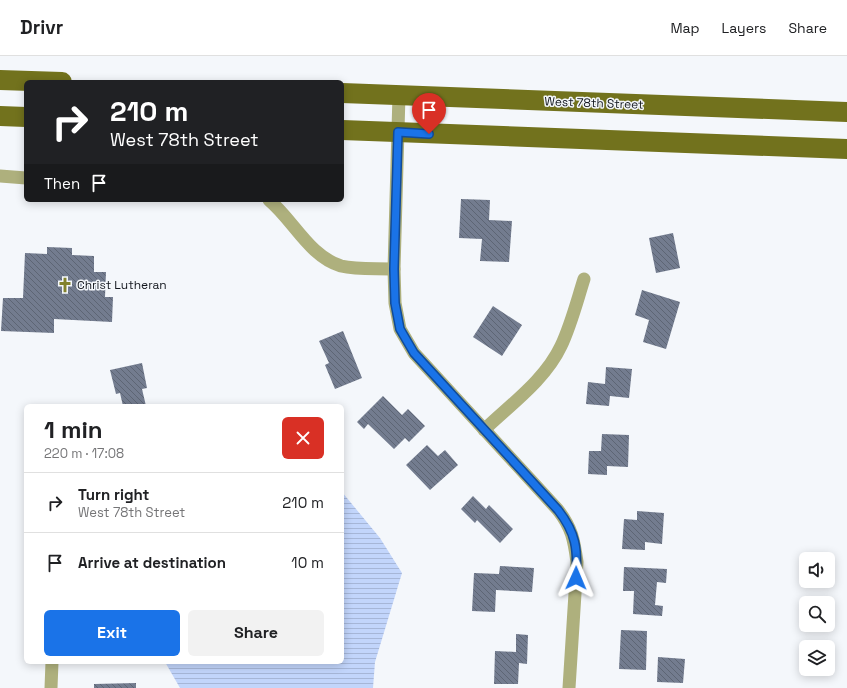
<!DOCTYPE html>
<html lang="en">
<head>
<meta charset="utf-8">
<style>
  :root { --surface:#fff; --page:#f2f2f2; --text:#202124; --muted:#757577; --line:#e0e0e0; --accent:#1a73e8 }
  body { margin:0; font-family:"Space Grotesk",sans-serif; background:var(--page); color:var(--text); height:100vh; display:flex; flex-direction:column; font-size:15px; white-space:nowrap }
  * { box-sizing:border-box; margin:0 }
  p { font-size:13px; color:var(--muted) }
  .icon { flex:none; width:22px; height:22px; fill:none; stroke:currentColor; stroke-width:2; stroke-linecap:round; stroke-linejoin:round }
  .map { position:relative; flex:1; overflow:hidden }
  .sheet { position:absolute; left:24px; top:348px; width:320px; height:260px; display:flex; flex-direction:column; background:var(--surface); border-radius:6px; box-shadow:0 2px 10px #0003 }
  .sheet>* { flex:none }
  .top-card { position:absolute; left:24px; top:24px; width:320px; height:122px; border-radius:6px; box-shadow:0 2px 10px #0003; background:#202124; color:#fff; overflow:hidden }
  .controls { position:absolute; left:799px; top:496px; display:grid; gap:8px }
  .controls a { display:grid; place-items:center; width:36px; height:36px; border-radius:6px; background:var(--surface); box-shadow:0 2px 10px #0003; font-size:20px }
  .pin { position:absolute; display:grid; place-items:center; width:34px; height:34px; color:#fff; margin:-41px -17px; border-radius:50% 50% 50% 0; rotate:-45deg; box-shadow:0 0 4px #0007 }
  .pin .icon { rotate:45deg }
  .me { position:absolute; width:44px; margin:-22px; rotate:1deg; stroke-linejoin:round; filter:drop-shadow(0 0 3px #0008) }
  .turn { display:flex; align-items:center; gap:14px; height:84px; padding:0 20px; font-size:18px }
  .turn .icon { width:52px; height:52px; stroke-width:2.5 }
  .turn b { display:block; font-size:28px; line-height:34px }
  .then { display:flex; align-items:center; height:38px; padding:0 20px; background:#0003; gap:8px; font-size:15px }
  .round { display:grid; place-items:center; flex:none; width:42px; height:42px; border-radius:6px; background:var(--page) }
  .summary { display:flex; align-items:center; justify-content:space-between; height:68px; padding:0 20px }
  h1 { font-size:24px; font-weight:600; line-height:30px }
  .action { display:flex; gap:8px; margin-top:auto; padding:8px 20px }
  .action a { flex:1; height:46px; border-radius:6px; background:var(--accent); color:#fff; font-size:16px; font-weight:600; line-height:46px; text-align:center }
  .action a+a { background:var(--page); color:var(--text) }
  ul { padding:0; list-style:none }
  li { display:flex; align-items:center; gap:12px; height:60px; padding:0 20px; border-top:1px solid var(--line) }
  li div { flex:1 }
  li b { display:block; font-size:15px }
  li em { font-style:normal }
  header { display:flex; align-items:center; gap:24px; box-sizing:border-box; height:56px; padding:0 20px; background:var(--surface); border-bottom:1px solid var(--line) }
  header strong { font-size:19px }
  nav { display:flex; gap:22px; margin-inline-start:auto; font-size:14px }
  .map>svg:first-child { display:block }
  .water { fill:url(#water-rules) }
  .building { fill:url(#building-back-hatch) }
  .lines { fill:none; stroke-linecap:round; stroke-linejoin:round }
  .minor { stroke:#aeb07d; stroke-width:13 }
  .primary { stroke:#72721d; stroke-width:20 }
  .route-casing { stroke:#114b97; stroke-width:10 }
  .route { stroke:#1a73e8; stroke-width:7 }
  .labels { text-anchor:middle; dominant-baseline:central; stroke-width:3; stroke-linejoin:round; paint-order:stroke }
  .street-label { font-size:12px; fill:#12161d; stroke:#f4f7fb }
  .poi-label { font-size:12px; fill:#12161d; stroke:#f4f7fb; text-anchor:start }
</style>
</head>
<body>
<header>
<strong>Drivr</strong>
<nav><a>Map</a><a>Layers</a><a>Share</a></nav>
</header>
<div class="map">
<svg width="847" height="632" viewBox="0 0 847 632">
  <defs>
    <pattern id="water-rules" width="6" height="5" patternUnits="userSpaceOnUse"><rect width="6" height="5" fill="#c2d5fb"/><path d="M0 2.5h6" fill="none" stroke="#a6b6d7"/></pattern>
    <pattern id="building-back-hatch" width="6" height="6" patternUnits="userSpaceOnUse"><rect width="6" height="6" fill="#737c8f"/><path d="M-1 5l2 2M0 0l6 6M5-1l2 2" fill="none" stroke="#5d6574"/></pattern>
  </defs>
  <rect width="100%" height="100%" fill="#f4f7fb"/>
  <polygon class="water" points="342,436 380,482 402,517 375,606 373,632 180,632 165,606 342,606"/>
  <g class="building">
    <polygon points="461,143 490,144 489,164 512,165 509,206 480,205 482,183 459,182"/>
    <polygon points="673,177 680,212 656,217 649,182"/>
    <polygon points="47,191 72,192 72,199 94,200 94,216 106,216 105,241 113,241 112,266 54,263 54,277 1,275 3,242 23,242 25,197 47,198"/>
    <polygon points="642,234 680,246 666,293 643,286 649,264 635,259"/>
    <polygon points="493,250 522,269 502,300 473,281"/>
    <polygon points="343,275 362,322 335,333 325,309 329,307 319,285"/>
    <polygon points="142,307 147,332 142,333 146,350 123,350 120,337 116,338 110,314"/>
    <polygon points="606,311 632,313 629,342 610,340 609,350 586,348 588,326 605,328"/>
    <polygon points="383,340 402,359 408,353 425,370 409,386 405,382 394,393 368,368 364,373 357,366"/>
    <polygon points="602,378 629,379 628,411 607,410 607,419 588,418 589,395 601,395"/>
    <polygon points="427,389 438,400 445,394 458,409 430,434 406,409"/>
    <polygon points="473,440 486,453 489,449 513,473 500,487 477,464 475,467 461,453"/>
    <polygon points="637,455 664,457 662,488 645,486 645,494 622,493 624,463 637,464"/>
    <polygon points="500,510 534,512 532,536 496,534 495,556 472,555 474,517 499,518"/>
    <polygon points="624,511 667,513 666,527 657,526 655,549 663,550 662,560 633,558 634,535 623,535"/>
    <polygon points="621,574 647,575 646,614 619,613"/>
    <polygon points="516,578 528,579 527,608 519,607 518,628 494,628 495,595 516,596"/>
    <polygon points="658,601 685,603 683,627 657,626"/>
    <polygon points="136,627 136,632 94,632 94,628"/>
  </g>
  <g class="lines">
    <g class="minor">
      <path d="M399,39L394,213L395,247L400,273L414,297L558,454C572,472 574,484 577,506L569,632"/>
      <polyline points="0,120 26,122"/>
      <path d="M269,144C294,165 309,200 341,210C358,214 377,212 394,213"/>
      <path d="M484,374C511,348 545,324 561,290C571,269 577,245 584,223"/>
      <polyline points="51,632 52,606"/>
    </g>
    <g class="primary">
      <polyline points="0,24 62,26"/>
      <polyline points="342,37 847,56"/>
      <polyline points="0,60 26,61"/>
      <polyline points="342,74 847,93"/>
    </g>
  </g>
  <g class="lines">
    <defs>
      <path id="route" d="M429,78L398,76L394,213L395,247L400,273L414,297L558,454C576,477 578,493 576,522"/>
    </defs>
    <use href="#route" class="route-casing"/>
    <use href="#route" class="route"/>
  </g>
  <defs>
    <symbol id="church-bare" viewBox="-9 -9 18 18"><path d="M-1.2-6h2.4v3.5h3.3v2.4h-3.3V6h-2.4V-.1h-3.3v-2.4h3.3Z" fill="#82822c" stroke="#f4f7fb" stroke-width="2.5" paint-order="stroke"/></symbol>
  </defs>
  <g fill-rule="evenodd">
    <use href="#church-bare" x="54" y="218" width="22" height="22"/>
  </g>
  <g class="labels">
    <g class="street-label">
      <text transform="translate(594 47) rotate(2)">West 78th Street</text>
    </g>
    <g class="poi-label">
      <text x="77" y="229">Christ Lutheran</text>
    </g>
  </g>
</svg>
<div class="controls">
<a><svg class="icon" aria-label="sound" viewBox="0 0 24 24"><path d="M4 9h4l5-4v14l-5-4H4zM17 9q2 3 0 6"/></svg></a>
<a><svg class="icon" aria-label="search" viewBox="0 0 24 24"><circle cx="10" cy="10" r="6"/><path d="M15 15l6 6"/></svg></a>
<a><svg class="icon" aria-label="layers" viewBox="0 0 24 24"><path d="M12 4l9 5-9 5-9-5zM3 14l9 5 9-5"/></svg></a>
</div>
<div class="pin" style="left:429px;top:78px;background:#d93025"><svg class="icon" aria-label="arrive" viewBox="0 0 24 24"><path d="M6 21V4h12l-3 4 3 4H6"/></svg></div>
<svg class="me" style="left:576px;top:522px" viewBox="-20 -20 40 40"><path d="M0-17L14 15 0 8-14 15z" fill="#1a73e8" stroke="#fff" stroke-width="4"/></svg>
<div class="top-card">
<div class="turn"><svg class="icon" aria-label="right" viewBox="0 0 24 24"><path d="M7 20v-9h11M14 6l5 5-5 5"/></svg><div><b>210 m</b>West 78th Street</div></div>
<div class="then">Then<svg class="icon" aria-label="arrive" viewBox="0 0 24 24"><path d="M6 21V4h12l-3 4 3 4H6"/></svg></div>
</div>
<section class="sheet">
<div class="summary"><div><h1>1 min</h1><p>220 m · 17:08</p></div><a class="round" style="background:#d93025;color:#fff"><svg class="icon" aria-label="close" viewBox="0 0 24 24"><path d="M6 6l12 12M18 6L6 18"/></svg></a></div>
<ul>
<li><svg class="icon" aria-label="right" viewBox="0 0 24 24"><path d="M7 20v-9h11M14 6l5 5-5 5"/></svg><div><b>Turn right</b><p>West 78th Street</p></div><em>210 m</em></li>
<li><svg class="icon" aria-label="arrive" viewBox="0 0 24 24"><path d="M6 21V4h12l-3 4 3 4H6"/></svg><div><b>Arrive at destination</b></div><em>10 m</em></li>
</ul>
<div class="action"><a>Exit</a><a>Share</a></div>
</section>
</div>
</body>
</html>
